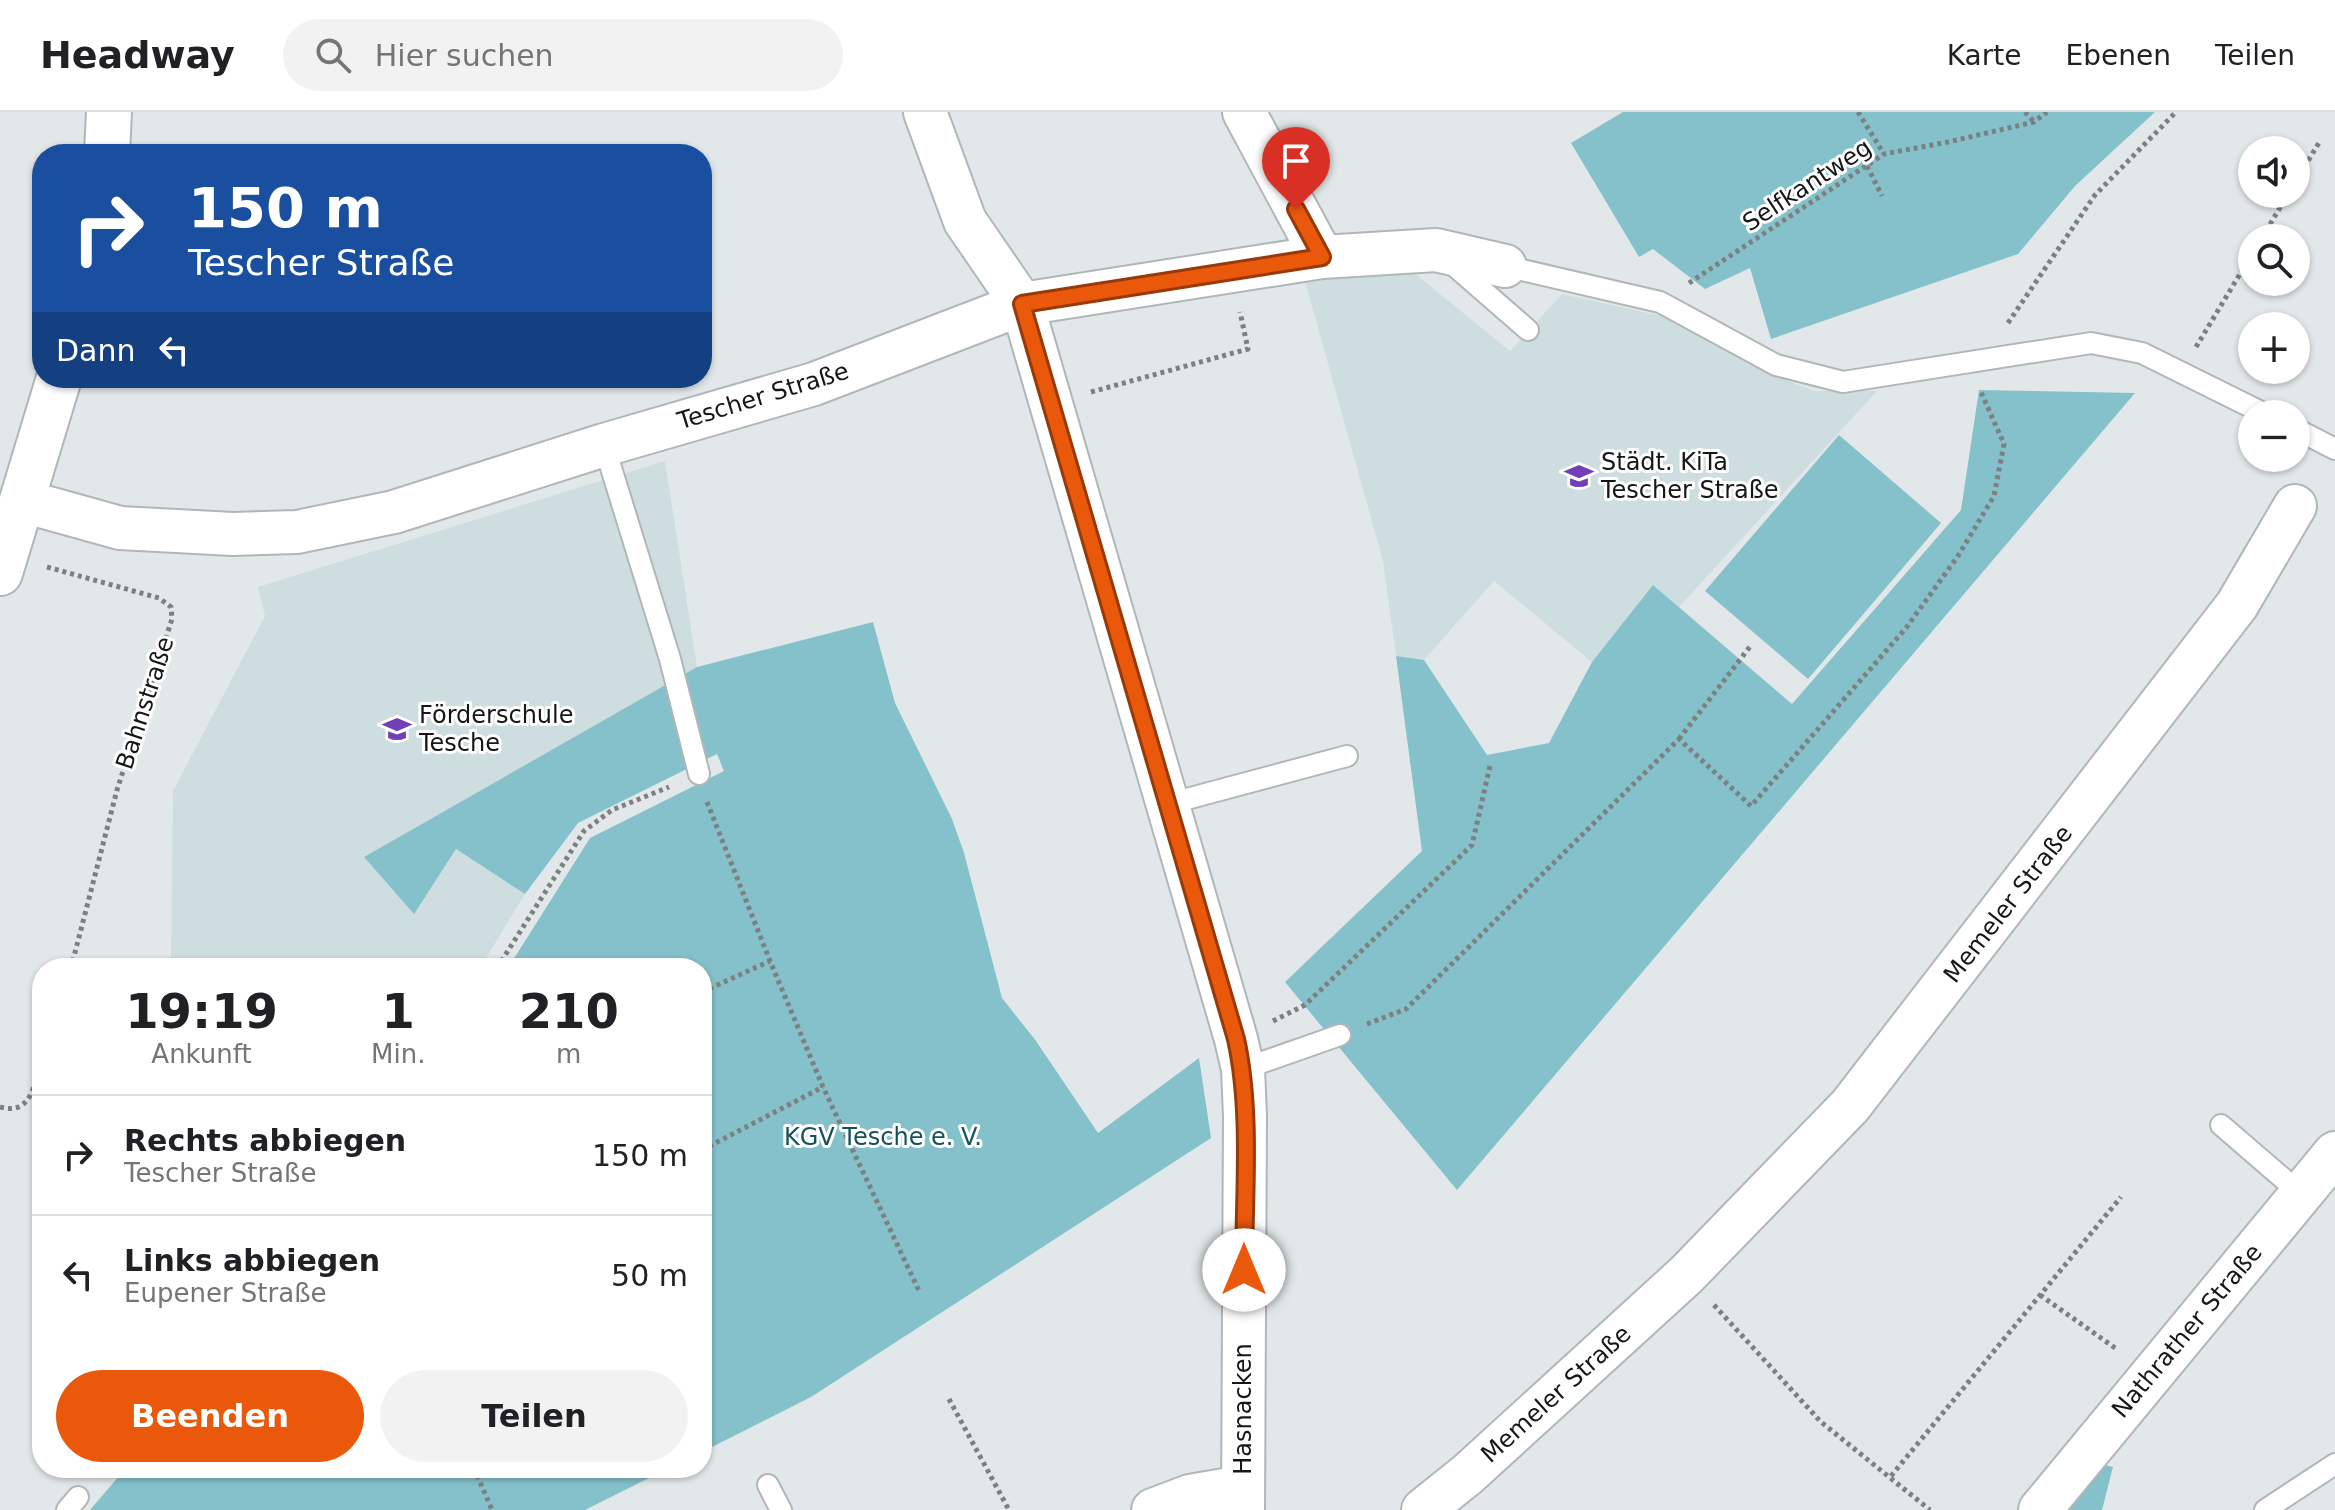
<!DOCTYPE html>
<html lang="de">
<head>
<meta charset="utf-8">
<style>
  :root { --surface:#fff; --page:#f2f2f2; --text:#202124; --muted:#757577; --line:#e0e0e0; --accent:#ea580c }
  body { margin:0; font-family:"DejaVu Sans",sans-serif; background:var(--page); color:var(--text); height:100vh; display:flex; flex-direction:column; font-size:30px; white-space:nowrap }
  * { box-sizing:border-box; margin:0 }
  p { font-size:26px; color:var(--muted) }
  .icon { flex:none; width:44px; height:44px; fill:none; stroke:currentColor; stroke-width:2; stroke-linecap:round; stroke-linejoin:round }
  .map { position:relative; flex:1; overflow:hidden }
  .side { position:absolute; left:32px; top:846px; width:680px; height:520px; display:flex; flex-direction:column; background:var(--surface); border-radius:32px; box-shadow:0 2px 6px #0004 }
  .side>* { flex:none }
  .top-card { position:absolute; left:32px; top:32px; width:680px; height:244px; border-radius:32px; box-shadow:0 2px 6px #0004; background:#1a4fa0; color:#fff; overflow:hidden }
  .buttons { position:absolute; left:2238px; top:24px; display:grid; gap:16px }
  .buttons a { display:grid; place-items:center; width:72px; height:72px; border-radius:50%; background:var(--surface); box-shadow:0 2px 6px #0004; font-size:40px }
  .pin { position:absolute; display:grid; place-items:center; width:68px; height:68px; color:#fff; margin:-82px -34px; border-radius:50% 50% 50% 0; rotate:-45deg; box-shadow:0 0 8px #0007 }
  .pin .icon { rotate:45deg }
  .me { position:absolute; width:88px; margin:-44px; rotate:0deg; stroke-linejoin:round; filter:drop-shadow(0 0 6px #0008) }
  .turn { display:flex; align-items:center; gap:28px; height:168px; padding:0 24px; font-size:36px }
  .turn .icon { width:104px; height:104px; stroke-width:2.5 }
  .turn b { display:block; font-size:56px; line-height:68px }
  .then { display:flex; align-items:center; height:76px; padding:0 24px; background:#0003; gap:16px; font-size:30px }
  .eta { display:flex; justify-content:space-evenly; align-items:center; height:136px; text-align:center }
  .eta b { font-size:48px; font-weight:800; line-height:56px }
  .primary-button { display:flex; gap:16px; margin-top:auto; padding:16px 24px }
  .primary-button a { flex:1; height:92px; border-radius:48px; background:var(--accent); color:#fff; font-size:32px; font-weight:800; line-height:92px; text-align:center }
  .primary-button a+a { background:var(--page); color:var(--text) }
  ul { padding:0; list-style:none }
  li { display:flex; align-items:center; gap:24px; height:120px; padding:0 24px; border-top:2px solid var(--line) }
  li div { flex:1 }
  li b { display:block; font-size:30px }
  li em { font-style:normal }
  header { display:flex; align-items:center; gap:48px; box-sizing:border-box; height:112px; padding:0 40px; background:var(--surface); border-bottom:2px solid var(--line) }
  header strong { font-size:38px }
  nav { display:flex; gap:44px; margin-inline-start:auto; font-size:28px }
  .search { width:560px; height:72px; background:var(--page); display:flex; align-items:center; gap:20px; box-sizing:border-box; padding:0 28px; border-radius:44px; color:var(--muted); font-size:30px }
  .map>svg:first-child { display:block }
  .built { fill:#cedddf }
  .green { fill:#84c1ca }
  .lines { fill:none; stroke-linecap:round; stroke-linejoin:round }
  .service-casing { stroke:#b1b7b8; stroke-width:24 }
  .minor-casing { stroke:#b1b7b8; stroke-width:46 }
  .secondary-casing { stroke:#b1b7b8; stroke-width:48 }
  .path { stroke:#7c8081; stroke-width:5; stroke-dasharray:4 4; stroke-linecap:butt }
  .service { stroke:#fff; stroke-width:20 }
  .minor { stroke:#fff; stroke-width:42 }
  .secondary { stroke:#fff; stroke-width:44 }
  .route-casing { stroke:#983908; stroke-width:20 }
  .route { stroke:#ea580c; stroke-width:14 }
  .labels { text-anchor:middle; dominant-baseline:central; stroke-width:6; stroke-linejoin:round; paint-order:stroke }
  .street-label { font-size:24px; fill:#151717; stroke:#fff }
  .poi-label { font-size:24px; fill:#151717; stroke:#fff; text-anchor:start }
  .park-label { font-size:24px; fill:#145259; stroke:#fff }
</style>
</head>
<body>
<header>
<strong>Headway</strong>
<div class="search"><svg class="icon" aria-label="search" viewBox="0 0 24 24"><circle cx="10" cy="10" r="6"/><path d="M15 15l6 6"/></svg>Hier suchen</div>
<nav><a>Karte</a><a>Ebenen</a><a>Teilen</a></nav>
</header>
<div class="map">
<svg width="2335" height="1398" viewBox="0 0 2335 1398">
  <rect width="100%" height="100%" fill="#e2e8e9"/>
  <g class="built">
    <polygon points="1414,161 1510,239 1562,182 1666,205 1760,258 1814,279 1877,279 1679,495 1653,473 1592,550 1494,469 1424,548 1396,544 1383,449 1305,169"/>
    <polygon points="665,349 697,555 364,745 414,801 456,737 525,782 480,856 171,856 173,679 265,504 258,475"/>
  </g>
  <g class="green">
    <polygon points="1623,0 2155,0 2075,74 2018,142 1771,227 1750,156 1705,177 1653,137 1639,145 1571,31"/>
    <polygon points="1979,278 2135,281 1457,1078 1285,870 1422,739 1396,544 1424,548 1487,643 1549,631 1592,550 1653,473 1792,592 1961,398"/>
    <polygon points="1839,323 1941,411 1808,567 1705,479"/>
    <polygon points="873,510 895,591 952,707 964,741 1002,886 1036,929 1098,1021 1199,946 1211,1026 811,1285 702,1340 702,856 508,856 590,726 724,659 717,642 578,711 525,782 456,737 414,802 364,745 697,555"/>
    <polygon points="2092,1350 2113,1355 2102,1398 2056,1398"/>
    <polygon points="126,1356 669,1356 585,1398 90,1398"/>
  </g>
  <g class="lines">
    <defs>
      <g id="service">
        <polyline points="1451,151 1528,218"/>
        <polyline points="1505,154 1660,190 1776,253 1843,270 2091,231 2142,241 2265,302"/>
        <polyline points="2296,317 2335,337"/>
        <polyline points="604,333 670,547 699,662"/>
        <polyline points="1168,692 1347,644"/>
        <polyline points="1243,957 1340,923"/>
        <polyline points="2221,1013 2301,1082"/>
        <polyline points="768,1373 781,1398"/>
        <polyline points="67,1398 78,1385"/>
        <polyline points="2265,1398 2335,1352"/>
      </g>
      <g id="minor">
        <polyline points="925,0 965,109 1022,192 1236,927 1243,957 1245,1004 1243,1398"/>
        <polyline points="1244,0 1322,145"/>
        <polyline points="23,389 120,416 233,422 297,420 394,400 604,333 814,272 1022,192 1322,145 1436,138 1505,154"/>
        <polyline points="1153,1398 1190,1384 1242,1375"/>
        <polyline points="1423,1398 1468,1362 1686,1163 1850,994 2237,493 2295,394"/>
        <polyline points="2040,1398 2335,1041"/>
      </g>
      <g id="secondary">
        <polyline points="107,42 109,0"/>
        <polyline points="0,461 59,266"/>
      </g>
    </defs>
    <use href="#service" class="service-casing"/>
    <use href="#minor" class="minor-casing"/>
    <use href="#secondary" class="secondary-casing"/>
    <g class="path">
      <polyline points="1858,0 1884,42"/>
      <polyline points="2025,0 2034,10"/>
      <polyline points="1867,54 1882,84"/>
      <polyline points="2296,69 2320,29"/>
      <polyline points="2262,126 2288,82"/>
      <polyline points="1689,171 1884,42 1948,30 2034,10 2047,0"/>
      <polyline points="2008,211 2095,83 2176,0"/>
      <polyline points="2196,235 2252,142"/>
      <polyline points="1091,280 1248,237 1240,200"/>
      <polyline points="47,455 159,486 171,495 172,507 117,678 71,856"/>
      <polyline points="1679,627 1752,532"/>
      <polyline points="707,690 770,849 823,975 920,1181"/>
      <polyline points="497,856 584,719 612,698 669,675"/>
      <polyline points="702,880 770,849"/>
      <polyline points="1273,909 1305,893 1472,733 1490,654"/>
      <polyline points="1367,912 1406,897 1679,627 1751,694 1906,516 1958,444 1994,384 2004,332 1981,280"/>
      <path d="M0,995C33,1004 34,970 42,946"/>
      <polyline points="702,1038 823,975"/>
      <polyline points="2040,1183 2118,1238"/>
      <polyline points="1714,1193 1821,1310 1930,1398"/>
      <polyline points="949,1287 1009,1398"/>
      <polyline points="474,1356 492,1398"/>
      <polyline points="1891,1364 2121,1085"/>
    </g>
    <use href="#service" class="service"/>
    <use href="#minor" class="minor"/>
    <use href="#secondary" class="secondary"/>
  </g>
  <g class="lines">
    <defs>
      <path id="route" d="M1244,1158C1244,1084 1252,999 1236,927L1022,192L1322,145L1296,97"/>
    </defs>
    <use href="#route" class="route-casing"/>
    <use href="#route" class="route"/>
  </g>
  <defs>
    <symbol id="school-bare" viewBox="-9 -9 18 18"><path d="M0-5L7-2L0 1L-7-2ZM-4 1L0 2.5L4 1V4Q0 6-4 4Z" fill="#713fb6" stroke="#fff" stroke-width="2.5" paint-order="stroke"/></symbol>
  </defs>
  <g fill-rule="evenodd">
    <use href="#school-bare" x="1559" y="344" width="40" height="40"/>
    <use href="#school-bare" x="377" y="597" width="40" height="40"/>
  </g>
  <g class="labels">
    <g class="street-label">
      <text transform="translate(1807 73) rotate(-33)">Selfkantweg</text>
      <text transform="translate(763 284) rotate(-17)">Tescher Straße</text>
      <text transform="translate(145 591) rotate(-72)">Bahnstraße</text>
      <text transform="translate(2008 792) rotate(-52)">Memeler Straße</text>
      <text transform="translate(2187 1219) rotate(-50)">Nathrather Straße</text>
      <text transform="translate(1556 1282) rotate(-42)">Memeler Straße</text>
      <text transform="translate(1243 1297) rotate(-90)">Hasnacken</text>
    </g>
    <g class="poi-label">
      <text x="1601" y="350">Städt. KiTa<tspan x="1601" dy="28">Tescher Straße</tspan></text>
      <text x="419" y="603">Förderschule<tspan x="419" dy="28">Tesche</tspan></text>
    </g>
    <g class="park-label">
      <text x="883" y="1025">KGV Tesche e. V.</text>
    </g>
  </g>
</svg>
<div class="buttons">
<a><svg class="icon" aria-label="sound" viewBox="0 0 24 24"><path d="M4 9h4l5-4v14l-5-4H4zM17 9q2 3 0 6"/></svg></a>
<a><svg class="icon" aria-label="search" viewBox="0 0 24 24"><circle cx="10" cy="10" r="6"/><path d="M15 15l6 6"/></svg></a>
<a>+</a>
<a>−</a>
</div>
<div class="pin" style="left:1296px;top:97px;background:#d93025"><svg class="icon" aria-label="arrive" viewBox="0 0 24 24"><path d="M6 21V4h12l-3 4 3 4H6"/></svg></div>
<svg class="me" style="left:1244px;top:1158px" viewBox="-20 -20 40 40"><circle r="19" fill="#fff"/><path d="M0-13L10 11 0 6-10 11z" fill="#ea580c"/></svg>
<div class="top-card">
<div class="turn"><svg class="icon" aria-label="right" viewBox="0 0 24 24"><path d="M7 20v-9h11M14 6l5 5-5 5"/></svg><div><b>150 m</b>Tescher Straße</div></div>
<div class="then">Dann<svg class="icon" aria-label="left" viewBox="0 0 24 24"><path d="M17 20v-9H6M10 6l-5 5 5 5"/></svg></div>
</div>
<section class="side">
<div class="eta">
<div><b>19:19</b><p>Ankunft</p></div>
<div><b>1</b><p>Min.</p></div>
<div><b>210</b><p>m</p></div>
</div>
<ul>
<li><svg class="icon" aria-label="right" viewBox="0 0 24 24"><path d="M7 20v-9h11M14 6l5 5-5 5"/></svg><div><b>Rechts abbiegen</b><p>Tescher Straße</p></div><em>150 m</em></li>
<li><svg class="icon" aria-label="left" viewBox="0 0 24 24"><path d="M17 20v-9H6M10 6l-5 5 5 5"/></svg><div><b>Links abbiegen</b><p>Eupener Straße</p></div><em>50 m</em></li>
</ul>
<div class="primary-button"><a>Beenden</a><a>Teilen</a></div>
</section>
</div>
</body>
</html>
